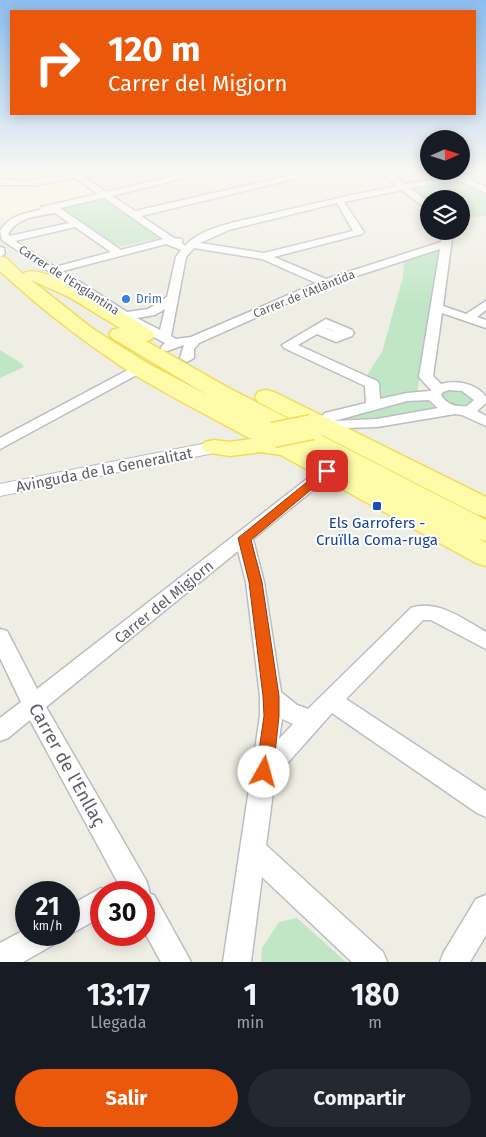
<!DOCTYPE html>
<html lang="es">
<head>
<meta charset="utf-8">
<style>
  :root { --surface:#171b24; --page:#242831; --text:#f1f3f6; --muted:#9ea1a6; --accent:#ea580c }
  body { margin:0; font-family:"Fira Sans",sans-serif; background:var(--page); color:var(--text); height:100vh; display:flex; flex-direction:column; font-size:19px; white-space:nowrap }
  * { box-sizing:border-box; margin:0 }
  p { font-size:16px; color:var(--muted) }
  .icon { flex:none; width:28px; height:28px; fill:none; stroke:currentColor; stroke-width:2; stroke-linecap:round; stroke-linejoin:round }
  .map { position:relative; height:962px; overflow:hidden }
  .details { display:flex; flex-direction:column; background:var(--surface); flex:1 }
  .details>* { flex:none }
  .top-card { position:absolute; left:10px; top:10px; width:466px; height:105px; border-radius:0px; box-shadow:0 2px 12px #0003; background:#ea580c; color:#fff; overflow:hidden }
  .needle { width:32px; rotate:87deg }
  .fabs { position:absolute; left:420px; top:130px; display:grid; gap:10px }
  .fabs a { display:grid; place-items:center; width:50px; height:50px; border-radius:50%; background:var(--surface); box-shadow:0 2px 12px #0003; font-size:25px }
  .speed { position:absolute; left:15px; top:881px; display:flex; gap:10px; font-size:25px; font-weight:700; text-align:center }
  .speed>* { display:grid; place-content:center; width:65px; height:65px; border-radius:50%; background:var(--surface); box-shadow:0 2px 12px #0003; line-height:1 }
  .speed small { font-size:12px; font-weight:400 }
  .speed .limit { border:8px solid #d22; background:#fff; color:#111 }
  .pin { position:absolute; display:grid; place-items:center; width:42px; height:42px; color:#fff; margin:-21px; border-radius:10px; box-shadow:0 2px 8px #0006 }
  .me { position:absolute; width:55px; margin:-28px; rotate:7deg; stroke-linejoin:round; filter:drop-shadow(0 0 4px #0008) }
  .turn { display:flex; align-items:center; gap:18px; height:105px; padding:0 15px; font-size:22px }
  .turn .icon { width:65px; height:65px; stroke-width:2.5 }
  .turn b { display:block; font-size:35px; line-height:42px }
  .eta { display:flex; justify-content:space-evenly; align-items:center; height:85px; text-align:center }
  .eta b { font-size:30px; font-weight:700; line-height:35px }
  .primary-button { display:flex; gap:10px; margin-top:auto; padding:10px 15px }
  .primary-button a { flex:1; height:58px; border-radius:30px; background:var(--accent); color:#fff; font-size:20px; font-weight:700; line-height:58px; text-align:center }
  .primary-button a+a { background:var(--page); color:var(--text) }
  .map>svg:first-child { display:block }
  .commercial { fill:#fefada }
  .green { fill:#c1e6c6 }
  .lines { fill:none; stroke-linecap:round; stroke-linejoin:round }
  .minor-casing { stroke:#bcbdc3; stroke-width:3 }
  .tertiary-casing { stroke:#bcbdc3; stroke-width:2 }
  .primary-casing { stroke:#f2db5a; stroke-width:3 }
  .minor { fill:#fff; fill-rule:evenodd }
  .tertiary { fill:#fff; fill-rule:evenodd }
  .primary { fill:#fffca9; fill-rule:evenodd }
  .primary-bridge-casing { stroke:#f2db5a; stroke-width:27; stroke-linecap:butt }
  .primary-bridge { stroke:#fffca9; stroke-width:24 }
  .route { fill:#ea580c; stroke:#983908 }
  .shop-dot { fill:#3f7fe0; stroke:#fff; stroke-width:2 }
  .transit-dot { fill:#1a4fb4; stroke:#fff; stroke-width:2 }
  .labels { text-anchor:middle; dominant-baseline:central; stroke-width:4; stroke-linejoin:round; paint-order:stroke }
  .far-street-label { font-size:12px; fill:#5c5f65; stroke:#fff }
  .far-shop-label { font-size:12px; fill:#366cbe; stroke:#fff; text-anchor:start }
  .street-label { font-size:15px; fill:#5c5f65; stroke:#fff }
  .transit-label { font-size:15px; fill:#164399; stroke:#fff }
  .near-street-label { font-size:18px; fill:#5c5f65; stroke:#fff }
</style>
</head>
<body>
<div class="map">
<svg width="486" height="962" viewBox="0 0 486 962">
  <rect width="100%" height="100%" fill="#efeee4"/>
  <polygon class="commercial" points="0,169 56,169 74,179 98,195 0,218"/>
  <g class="green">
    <polygon points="458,180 486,193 486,216 461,218 461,199 429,199 429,203 408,188"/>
    <polygon points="95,199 102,199 160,238 117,247 61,207"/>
    <polygon points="444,248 417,393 378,401 379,385 367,375 382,352 403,277 404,260"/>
    <polygon points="0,350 21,363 24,367 0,378"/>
    <polygon points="455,389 464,391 472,398 472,402 463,406 445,402 441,395 443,392"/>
    <polygon points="418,399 425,399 435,407 431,412 354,423 347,422 346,419 393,404"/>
    <polygon points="297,918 346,962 261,962 262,948 279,922"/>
  </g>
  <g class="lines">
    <defs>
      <g id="minor">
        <path d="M60,169H71L77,172L88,169H103L83,176L106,192L205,169H221L112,196L135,211L319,169H335L141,216L174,238L182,239V243L185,246C203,225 248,220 274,213C315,203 356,194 397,186L378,169H387L405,184L486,171V175L467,178L486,187V193L457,180L410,188L429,203V211L402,190L344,202L364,232L362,234L274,257L326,279L441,242L443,231H453L443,306L466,314L486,301V310L477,317L486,320V328L442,313L433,376L441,384C456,380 476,383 486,397V403L477,411L486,416V426L462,415L455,414L377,427L315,429L313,426L325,413L366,403L365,386L284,348L282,345L326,319L352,330L354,333L352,336L336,342L317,334L298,345L377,381L379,384L380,399L407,393L430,391L431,390L419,377L440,249L329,285L199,343L194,349V358L187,362L180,358L184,345L167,351L162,350L161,347L165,343L120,319L2,240L0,231C9,216 24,213 40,210L41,207L98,194L75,178L37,185H0V179L25,181L68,174ZM104,198L163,239L121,250L60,208ZM337,203L353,231L264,253L200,243L229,230ZM55,213L69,223L10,236L8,234C18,217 37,216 55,213ZM75,227L111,252L55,267L15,241ZM166,244L181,250L176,257L167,297L148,309L127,312L63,271ZM194,248L262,259L316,283L191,337L176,339L171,336L186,257ZM165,309L160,330L137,318L155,315ZM327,328L338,333L326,328ZM449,390L462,391L474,400L467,406C456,407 447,405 441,395L443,392ZM429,400L438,408L377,419L334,421L407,401Z"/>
        <polygon points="0,247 4,248 5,254 0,257"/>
        <polygon points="139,364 144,365 146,368 144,371 0,449 0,438"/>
        <path d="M327,466L333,468L335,471L333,474L253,539L264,582L281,692L297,705L308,709L411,608C438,599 463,619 486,632V649L431,620H423L346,699L486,791V817L477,813L332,713L275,777L266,845L383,952L387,962H352L262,877L251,962H223L260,716V696L246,582L238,551L46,707L147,882L150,894L154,895L191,962H161L144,931V892H123L30,720L8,738L0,741V718L21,702L0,658V629L7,631L37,689L321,468ZM282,719L293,724L279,739Z"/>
        <polygon points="101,888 111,892 101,892 101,917 69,935 69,906"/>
        <polygon points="486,895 486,935 470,962 440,962 444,952 476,899"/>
        <polygon points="26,929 26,935 57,935 53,945 23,962 0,962 0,943"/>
      </g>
      <polygon id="tertiary" points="207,443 214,445 216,449 214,453 0,496 0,484"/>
      <g id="primary">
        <path d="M0,257L6,258L23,274C40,258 133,319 152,331L155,335L152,339L146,341L225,386L486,520V541L479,539L486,543V566L476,563L281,455L261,452L230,456L205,452L202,447L205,442L214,440L230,442L251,439C211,417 169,396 130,372C84,342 41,309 0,271ZM31,280L69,297L120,328L112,330L109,334L112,338L209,396L350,471L147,363L93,329Z"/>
        <polygon points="266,390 274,392 486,497 486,517 476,514 258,402 255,397 258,392"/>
      </g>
    </defs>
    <use href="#minor" class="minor-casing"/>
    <use href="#tertiary" class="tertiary-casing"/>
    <use href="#primary" class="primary-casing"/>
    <use href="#minor" class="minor"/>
    <use href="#tertiary" class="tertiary"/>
    <use href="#primary" class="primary"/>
    <defs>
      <polyline id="primary-bridge" points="273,435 312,427"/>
    </defs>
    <use href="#primary-bridge" class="primary-bridge-casing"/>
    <use href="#primary-bridge" class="primary-bridge"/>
  </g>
  <linearGradient id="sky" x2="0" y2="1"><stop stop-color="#8dbef1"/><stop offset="0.56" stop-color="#f8f7f3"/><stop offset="1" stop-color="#f8f7f3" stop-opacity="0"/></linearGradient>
  <rect width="486" height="304" fill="url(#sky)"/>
  <polygon class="route" points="327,468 333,471 331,473 251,540 262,582 279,696 279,716 273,772 270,777 264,779 259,777 256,772 264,716 263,696 249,582 238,538 323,469"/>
  <circle class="shop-dot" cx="126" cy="299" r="5"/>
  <rect class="transit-dot" x="372" y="501" width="10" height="10" rx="2.5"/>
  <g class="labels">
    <g class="far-street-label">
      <text transform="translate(69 280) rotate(33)">Carrer de l'Englantina</text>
      <text transform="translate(304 294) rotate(-22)">Carrer de l'Atlàntida</text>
    </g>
    <g class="far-shop-label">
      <text x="136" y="299">Drim</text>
    </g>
    <g class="street-label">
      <text transform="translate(104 470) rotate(-11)">Avinguda de la Generalitat</text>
      <text transform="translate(164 602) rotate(-39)">Carrer del Migjorn</text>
    </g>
    <g class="transit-label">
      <text x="377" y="523">Els Garrofers -<tspan x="377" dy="17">Cruïlla Coma-ruga</tspan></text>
    </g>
    <g class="near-street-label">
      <text transform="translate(67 765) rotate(61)">Carrer de l'Enllaç</text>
    </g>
  </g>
</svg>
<div class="fabs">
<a><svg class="needle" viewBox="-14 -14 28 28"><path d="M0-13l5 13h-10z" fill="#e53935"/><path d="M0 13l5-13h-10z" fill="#9ea1a6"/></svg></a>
<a><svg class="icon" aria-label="layers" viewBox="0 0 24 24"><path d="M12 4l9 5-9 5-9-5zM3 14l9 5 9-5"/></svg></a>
</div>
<div class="speed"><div>21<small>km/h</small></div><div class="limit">30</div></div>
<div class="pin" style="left:327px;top:471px;background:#d93025"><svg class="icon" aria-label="arrive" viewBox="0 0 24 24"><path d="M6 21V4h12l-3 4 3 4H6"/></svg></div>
<svg class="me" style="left:264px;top:772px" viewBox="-20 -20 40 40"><circle r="19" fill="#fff"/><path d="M0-13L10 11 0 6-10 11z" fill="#ea580c"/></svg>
<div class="top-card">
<div class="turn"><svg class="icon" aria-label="right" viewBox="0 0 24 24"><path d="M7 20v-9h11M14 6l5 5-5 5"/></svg><div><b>120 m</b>Carrer del Migjorn</div></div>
</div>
</div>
<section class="details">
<div class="eta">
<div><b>13:17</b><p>Llegada</p></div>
<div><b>1</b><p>min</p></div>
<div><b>180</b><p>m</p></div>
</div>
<div class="primary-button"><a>Salir</a><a>Compartir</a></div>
</section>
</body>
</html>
